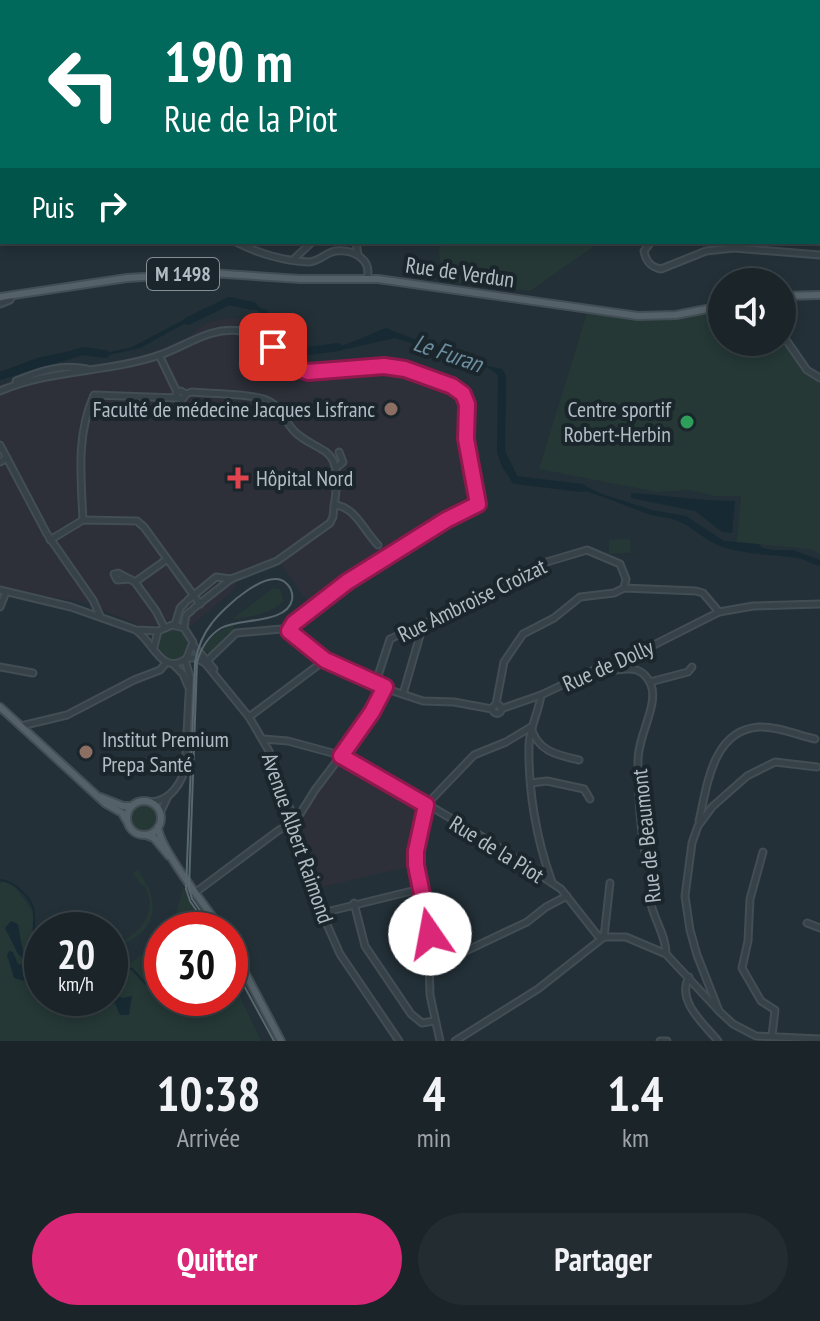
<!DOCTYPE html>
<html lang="fr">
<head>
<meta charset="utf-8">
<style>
  :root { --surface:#1a2429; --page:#232c31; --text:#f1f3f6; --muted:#9fa4a8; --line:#384146; --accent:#db2777 }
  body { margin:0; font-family:"PT Sans Narrow",sans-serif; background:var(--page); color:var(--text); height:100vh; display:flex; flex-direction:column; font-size:30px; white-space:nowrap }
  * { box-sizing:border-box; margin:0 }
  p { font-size:26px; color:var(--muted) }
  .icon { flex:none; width:44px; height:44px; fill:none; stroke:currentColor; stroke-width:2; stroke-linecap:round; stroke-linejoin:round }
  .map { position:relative; height:1041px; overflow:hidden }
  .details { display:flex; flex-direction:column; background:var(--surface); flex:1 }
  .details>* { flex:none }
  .top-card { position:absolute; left:0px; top:0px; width:820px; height:244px; box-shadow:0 4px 12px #0003,0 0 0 2px var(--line); background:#00695c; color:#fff; overflow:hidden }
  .controls { position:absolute; left:708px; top:268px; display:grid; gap:16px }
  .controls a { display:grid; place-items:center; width:88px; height:88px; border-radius:50%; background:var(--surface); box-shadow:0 4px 12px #0003,0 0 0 2px var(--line); font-size:40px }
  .speed { position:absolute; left:24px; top:912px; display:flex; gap:16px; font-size:40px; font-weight:700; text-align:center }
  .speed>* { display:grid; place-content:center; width:104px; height:104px; border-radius:50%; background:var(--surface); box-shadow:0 4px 12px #0003,0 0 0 2px var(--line); line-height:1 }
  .speed small { font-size:20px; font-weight:400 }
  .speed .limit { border:12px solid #d22; background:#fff; color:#111 }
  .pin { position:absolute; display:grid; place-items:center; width:68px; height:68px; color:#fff; margin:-34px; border-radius:16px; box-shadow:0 4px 12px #0006 }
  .me { position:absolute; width:88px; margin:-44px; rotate:348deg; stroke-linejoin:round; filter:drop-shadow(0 0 6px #0008) }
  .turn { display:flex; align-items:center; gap:28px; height:168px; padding:0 32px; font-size:36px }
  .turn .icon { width:104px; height:104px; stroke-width:2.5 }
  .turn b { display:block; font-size:56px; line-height:68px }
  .then { display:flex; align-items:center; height:76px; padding:0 32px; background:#0003; gap:16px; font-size:30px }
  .eta { display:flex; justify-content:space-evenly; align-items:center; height:136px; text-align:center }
  .eta b { font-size:48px; font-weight:700; line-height:56px }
  .primary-button { display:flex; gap:16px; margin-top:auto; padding:16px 32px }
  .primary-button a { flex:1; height:92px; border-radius:48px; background:var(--accent); color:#fff; font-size:32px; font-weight:700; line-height:92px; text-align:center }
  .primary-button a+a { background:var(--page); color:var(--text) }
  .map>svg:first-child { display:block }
  .medical { fill:#2d2f39 }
  .green { fill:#253836 }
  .water { fill:#172a33 }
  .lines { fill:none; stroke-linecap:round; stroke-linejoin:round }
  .stream { stroke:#172a33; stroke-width:2 }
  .river { stroke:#172a33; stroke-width:8 }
  .minor-casing { stroke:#424d54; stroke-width:9 }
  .major-casing { stroke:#424d54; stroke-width:10 }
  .minor { stroke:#364248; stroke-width:5 }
  .major { stroke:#546168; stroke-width:6 }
  .tram { stroke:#58676e; stroke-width:2 }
  .route-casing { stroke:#8e194d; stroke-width:20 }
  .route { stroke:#db2777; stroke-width:14 }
  .education-dot { fill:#8d6e63; stroke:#1b262c; stroke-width:3 }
  .leisure-dot { fill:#2e9e5b; stroke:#1b262c; stroke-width:3 }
  .health-dot { fill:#e0444e; stroke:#1b262c; stroke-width:3 }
  .labels { text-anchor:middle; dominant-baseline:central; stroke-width:8; stroke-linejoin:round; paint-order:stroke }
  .shield { fill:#1b262c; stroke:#849096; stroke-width:2 }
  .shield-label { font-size:20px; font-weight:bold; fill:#b1bdc4 }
  .street-label { font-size:22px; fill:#b1bdc4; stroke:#1b262c }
  .poi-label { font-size:22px; fill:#b1bdc4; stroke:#1b262c; text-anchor:end }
  .water-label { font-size:24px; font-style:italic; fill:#6c8fa0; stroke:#1b262c }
</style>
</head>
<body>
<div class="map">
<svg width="820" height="1041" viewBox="0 0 820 1041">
  <rect width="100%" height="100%" fill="#233037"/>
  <g class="medical">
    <polygon points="225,318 244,319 265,326 276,343 300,363 307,366 347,363 384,364 414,368 451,380 468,394 472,415 473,466 478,489 308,602 280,563 238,580 233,591 190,627 181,622 168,620 150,628 143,627 82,602 20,592 0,585 0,385 56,366 100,367 155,351 185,339 207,323"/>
    <polygon points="346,761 414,802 421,809 414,833 413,866 317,888 302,828 301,816 338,762"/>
  </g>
  <g class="green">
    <polygon points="442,242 600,242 530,291 442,280 439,249"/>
    <path d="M722,306V342H782V334L807,370L820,376V554L810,549L737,542L741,496H715L690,490L657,492L539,469L588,310C641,316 669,316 722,306Z"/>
    <polygon points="630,539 631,553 609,554 609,540"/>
    <path d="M273,588L280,589L283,601C271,615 251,616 233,619Z"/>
    <polygon points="233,624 235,630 227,634 210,654 202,649 216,633"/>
    <circle cx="173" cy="644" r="15"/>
    <circle cx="143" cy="818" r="14"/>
    <path d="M138,870C158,899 161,923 127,943L125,940C146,927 157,908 144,885L142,886L133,873Z"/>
    <polygon points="5,882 12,883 34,913 32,932 42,945 42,998 110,998 110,968 124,968 162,940 162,998 230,998 230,976 261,1041 0,1041 0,883"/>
    <polygon points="184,886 187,897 208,929 189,922 168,925 176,913"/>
  </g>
  <g class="water">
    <path d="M229,299C250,299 269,311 283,326C292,337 293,348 309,350C334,353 365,336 386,328L414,339L457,350L488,366L502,369L505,374L506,410L501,434V447L504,462L517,476L535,483L581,484L602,494L652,510L686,516L724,541L758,544L763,548L774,550H793L820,560V566C812,565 806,559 797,558C775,555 741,554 720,546C704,540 693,527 678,521C668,517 658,517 648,514C623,505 598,494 573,487C554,482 524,492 508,475C483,447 512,406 498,375L490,369L395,338L333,352L303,353L296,350L284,331L266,315L244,303L233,302L215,307L140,348L100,357L82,353L52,359L0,376V372L37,358L70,351L85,350L97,355L132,347L204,309Z"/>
    <path d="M631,493C666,495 699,501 735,501L732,533L722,532L695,511L631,498Z"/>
    <path d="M11,921L18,924C23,947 19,958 42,969V974L25,969L26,974L42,980V986L14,978L7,955L9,951L13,952L18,964L23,965L26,962L18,954L5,928Z"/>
    <polygon points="110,993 123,998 132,996 129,1015 120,1015 115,1003 104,1006 94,1003 93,998 110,998"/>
  </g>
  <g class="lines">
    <g class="stream">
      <path d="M0,880C14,881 34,899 34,914C35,928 31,934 42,944"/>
      <polyline points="110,967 132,969 146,984"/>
    </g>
    <g class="river">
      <polyline points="264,313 294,344"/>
      <polyline points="188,321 229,301 253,306"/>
      <polyline points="308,351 338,347"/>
      <polyline points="0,376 83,351 105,354"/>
      <polyline points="502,377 501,452 515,480 582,488"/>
    </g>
    <defs>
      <g id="minor">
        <polyline points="272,0 272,2"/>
        <polyline points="88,2 92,0"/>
        <polyline points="177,2 178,0"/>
        <polyline points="351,2 352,0"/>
        <polyline points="712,2 713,0"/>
        <polyline points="771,2 772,0"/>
        <polyline points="0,19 2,19"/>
        <polyline points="818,28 820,27"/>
        <polyline points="818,53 820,52"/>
        <polyline points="818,86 820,86"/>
        <polyline points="818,171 820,171"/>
        <polyline points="818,221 820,221"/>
        <path d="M236,242C257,253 284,261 308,262C319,262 326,252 336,251C354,249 372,260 367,278"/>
        <polyline points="356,242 358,255"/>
        <path d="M651,242L644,251C646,262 651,267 661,269L706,251L734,248L820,255"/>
        <polyline points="295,258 312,242"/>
        <polyline points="0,304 10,300 13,295"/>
        <polyline points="782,334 807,370 820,378"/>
        <polyline points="159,355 177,392"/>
        <path d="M16,381C40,371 61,364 87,369"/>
        <path d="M0,391C51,369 107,373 160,355C186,346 211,326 241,331C272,337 282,366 307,372C325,376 344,367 361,366C387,364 457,373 466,402C470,415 466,431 467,444C469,464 479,485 478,504L446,520L347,582L294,623L289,631"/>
        <path d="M186,394L182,400L177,397L176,394L181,391L186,394L192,392C209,394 259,393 272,403C282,410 286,423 295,432C304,441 316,445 326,452C344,465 334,499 333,517L330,523L277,561L231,579"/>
        <polyline points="0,445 47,534 93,600 100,616"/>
        <polyline points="0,462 7,458"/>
        <polyline points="336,468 343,462 339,452"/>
        <path d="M334,505C355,506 364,531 378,545"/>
        <path d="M83,520C81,477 76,435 94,395L177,398"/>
        <polyline points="50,540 83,520 137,521 144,527 200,604"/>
        <polyline points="130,579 117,580 114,574 118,573 135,582 156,611 164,627"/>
        <polyline points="135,582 166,560"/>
        <polyline points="0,590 71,607 136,630 158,631"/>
        <polyline points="188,600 216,577 231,579 194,608"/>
        <polyline points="0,607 6,592"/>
        <polyline points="175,625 180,608 185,603"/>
        <polyline points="184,627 186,615 191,611"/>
        <path d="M137,631C154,643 162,677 187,658L193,642L184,628L172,625L158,631L154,647"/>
        <polyline points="193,645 214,669"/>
        <polyline points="187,658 196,658 205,663 249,717 269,751 295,822 309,884 340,954 399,1041"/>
        <polyline points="205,663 236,633 281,629 296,635 325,660 375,685 423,701 454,702 492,709"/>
        <polyline points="174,665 183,674 188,686"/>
        <polyline points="0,667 33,673"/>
        <path d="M598,668C614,677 639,656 651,685C659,705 637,737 638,762C638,790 640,821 644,848C645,857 653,862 654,870C655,881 648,890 650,900C653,918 666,935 666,953"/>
        <polyline points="650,682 688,672 692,667"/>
        <polyline points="375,685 390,639 514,583 540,564 587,550 620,564 626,579 624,588"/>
        <polyline points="403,694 421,632 419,626"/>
        <path d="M541,695C539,711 530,727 529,744C528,789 536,839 552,882"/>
        <polyline points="496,704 504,662 523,634 554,618 580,597 614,593 624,588 696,591 703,593 719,612"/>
        <circle cx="497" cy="709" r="4.5"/>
        <polyline points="501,709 541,695 598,668 642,651 719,612 753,606 820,604"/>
        <polyline points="249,717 325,660"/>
        <polyline points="21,726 67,715 134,680 160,670 166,663"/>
        <polyline points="263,739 288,741 347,757 486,839 561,889 598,936 603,937"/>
        <polyline points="531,783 547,781 584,789 590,799"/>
        <path d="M149,802C168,802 179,787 185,770L190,677L185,660"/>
        <polyline points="160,813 168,796"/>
        <path d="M699,821C707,787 712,730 759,727C777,726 797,735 815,739"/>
        <polyline points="763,852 750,899 748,941 742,968 761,1001 775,1010 772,1036"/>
        <polyline points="196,892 279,830 295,822 315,790 355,737 385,688"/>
        <polyline points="354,903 365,946 411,1014 422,1023 434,1021"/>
        <polyline points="322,913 420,889"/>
        <polyline points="807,923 820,928"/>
        <polyline points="604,937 610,883"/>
        <polyline points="430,968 527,922 546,907 567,896"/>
        <path d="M689,977C676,1001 704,1024 718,1041"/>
        <polyline points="719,1011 697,955 690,930 685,896 692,843 698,826 712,807 747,776 775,762 817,767"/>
        <path d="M440,1041L430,995L428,917L416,865V851L426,805L474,755L506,742L531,727C537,751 557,755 579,760"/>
        <polyline points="455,1041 538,989 604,937 626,937 666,954 720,1012 733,1024 756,1036 820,1039"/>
        <polyline points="660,1041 667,1041"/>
      </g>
      <g id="major">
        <polyline points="782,296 820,295"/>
        <polyline points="0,297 127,278 210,273 300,279 378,279 638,316 676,315 722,306"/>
        <polyline points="0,707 106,804 122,813 126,820"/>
        <polyline points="100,797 123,806 131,806"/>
        <circle cx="144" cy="818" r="17"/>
        <path d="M158,827C159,848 208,909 222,930"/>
        <polyline points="146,835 154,838 169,856"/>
        <polyline points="230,944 281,1041"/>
      </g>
    </defs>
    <use href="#minor" class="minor-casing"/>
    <use href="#major" class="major-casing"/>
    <use href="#minor" class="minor"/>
    <use href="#major" class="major"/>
    <g class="tram">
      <path d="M210,930L190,901L186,889L195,662C198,647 203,634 212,623C223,608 269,565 287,584C291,588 293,594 292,600C287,624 239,618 221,628C208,636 201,648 197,662L189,888L192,899L214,930"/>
      <polyline points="230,960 274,1041"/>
    </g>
  </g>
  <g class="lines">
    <defs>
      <polyline id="route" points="273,347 295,367 308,372 384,366 405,369 452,386 463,394 467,404 466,439 478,504 446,520 347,582 294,623 289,631 325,660 385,687 372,712 341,756 426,805 416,851 416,865 430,934"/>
    </defs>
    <use href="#route" class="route-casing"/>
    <use href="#route" class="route"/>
  </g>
  <g class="education-dot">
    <circle cx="391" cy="409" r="8"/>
    <circle cx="86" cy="752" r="8"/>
  </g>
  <circle class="leisure-dot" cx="687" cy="422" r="8"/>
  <path class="health-dot" d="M234 466h8v8h8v8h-8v8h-8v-8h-8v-8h8z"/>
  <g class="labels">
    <rect class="shield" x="147" y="258" width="72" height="32" rx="6"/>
    <g class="shield-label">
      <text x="183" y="274">M 1498</text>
    </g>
    <g class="street-label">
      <text transform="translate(460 272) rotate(8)">Rue de Verdun</text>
      <text transform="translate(472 600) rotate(-26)">Rue Ambroise Croizat</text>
      <text transform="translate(608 665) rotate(-24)">Rue de Dolly</text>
      <text transform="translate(646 836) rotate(-96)">Rue de Beaumont</text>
      <text transform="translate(298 838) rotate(71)">Avenue Albert Raimond</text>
      <text transform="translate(497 849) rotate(32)">Rue de la Piot</text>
    </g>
    <g class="poi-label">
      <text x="375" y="409">Faculté de médecine Jacques Lisfranc</text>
      <text x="671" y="409">Centre sportif<tspan x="671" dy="25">Robert-Herbin</tspan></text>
      <text x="256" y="478" text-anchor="start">Hôpital Nord</text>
      <text x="102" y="739" text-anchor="start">Institut Premium<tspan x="102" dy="25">Prepa Santé</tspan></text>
    </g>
    <g class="water-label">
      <text transform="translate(448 353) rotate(19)">Le Furan</text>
    </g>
  </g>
</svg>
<div class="controls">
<a><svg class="icon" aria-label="sound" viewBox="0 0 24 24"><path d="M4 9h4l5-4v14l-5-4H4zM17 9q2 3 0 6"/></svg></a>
</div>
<div class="speed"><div>20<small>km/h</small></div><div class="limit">30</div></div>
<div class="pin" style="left:273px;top:347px;background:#d93025"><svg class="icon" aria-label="arrive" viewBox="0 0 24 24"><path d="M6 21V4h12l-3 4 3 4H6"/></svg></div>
<svg class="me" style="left:430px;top:934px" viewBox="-20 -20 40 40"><circle r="19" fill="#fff"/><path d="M0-13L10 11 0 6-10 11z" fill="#db2777"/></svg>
<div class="top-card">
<div class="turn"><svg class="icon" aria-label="left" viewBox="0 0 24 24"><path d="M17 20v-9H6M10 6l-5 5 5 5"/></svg><div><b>190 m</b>Rue de la Piot</div></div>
<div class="then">Puis<svg class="icon" aria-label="right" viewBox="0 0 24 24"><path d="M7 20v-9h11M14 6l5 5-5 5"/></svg></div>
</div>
</div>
<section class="details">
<div class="eta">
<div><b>10:38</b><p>Arrivée</p></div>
<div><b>4</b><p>min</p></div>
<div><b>1.4</b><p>km</p></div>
</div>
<div class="primary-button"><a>Quitter</a><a>Partager</a></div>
</section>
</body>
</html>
